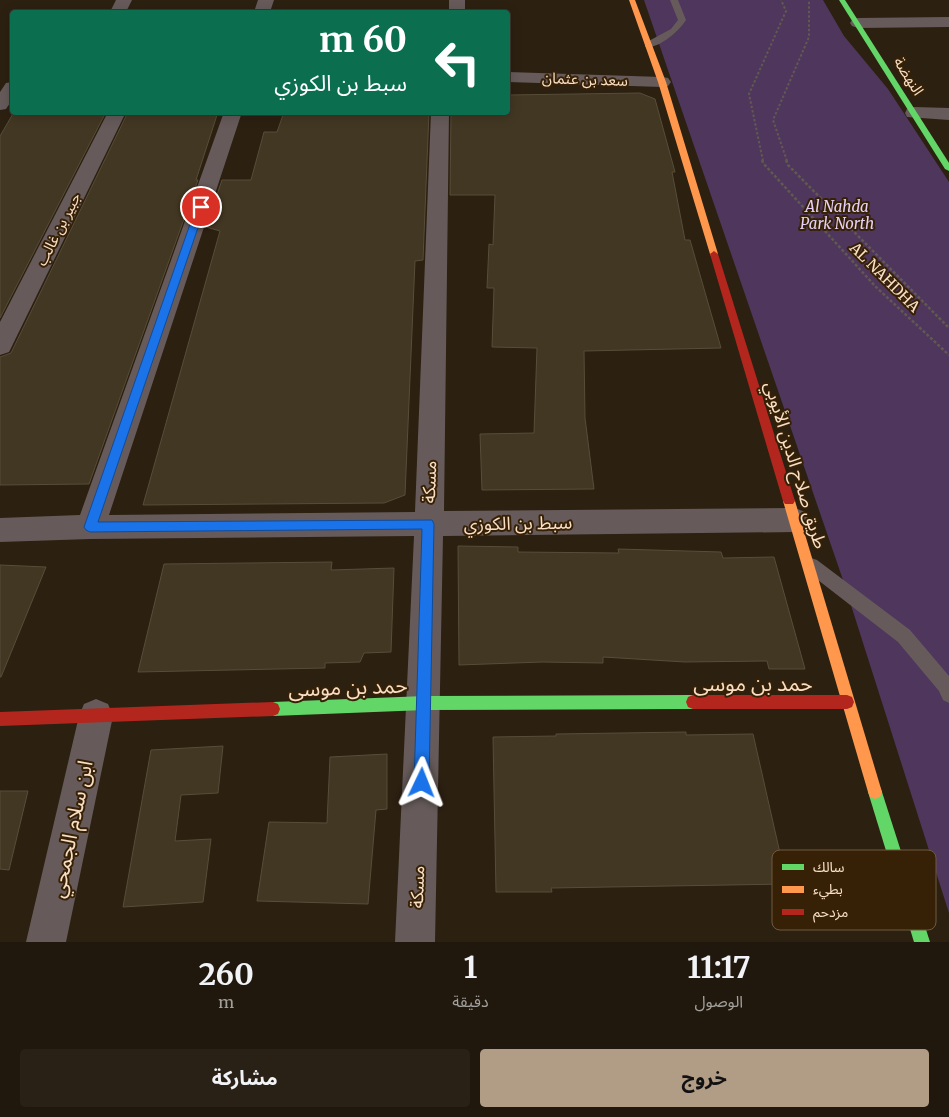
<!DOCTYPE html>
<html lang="ar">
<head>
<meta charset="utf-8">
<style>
  :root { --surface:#21180d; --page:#292116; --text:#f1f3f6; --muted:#a2a09d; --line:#3e372e; --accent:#b19c86 }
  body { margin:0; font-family:Merriweather,"Noto Sans Arabic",serif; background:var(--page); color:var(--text); direction:rtl; height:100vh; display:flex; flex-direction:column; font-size:19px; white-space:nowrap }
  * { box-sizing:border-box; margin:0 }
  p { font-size:16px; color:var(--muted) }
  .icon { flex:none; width:28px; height:28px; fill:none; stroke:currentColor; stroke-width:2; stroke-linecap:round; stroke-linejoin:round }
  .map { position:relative; height:942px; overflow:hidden; direction:ltr }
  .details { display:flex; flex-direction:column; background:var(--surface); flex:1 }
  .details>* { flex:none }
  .hud { position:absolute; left:10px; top:10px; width:500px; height:105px; border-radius:5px; box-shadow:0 2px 12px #0003,0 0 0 1px var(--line); direction:rtl; background:#0b6e4f; color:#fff; overflow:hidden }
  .pin { position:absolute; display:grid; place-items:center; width:42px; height:42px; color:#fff; margin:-21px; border:2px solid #fff; border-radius:50%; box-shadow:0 1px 5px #0007 }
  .me { position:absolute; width:55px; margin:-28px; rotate:2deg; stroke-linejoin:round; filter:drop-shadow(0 0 4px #0008) }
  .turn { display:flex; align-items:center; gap:18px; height:105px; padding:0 20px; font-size:22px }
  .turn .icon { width:65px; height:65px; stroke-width:2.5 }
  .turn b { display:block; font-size:35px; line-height:42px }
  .eta { display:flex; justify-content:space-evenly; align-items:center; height:85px; text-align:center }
  .eta b { font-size:30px; font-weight:700; line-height:35px }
  .action { display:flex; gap:10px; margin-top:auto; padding:10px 20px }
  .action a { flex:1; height:58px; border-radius:5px; background:var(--accent); color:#111; font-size:20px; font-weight:700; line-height:58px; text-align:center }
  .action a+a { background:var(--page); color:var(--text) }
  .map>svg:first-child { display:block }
  .green { fill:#4f365d }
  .building { fill:#423722; stroke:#574d39 }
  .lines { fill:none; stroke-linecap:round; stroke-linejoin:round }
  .path-far1 { stroke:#625852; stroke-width:2; stroke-dasharray:2.5 2; stroke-linecap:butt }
  .path { stroke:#625852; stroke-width:2.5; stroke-dasharray:3 2; stroke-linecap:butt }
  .lane { fill:#665b5a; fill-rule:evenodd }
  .street { fill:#665b5a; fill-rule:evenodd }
  .fast { fill:#63d668; fill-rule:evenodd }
  .slow { fill:#ff974d; fill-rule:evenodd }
  .jam { fill:#b3261e; fill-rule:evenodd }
  .route { fill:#1a73e8; stroke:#114b97 }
  .labels { text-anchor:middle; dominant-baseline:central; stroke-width:4; stroke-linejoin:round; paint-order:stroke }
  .far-street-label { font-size:15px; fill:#f8dfc5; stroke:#372106 }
  .far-park-label { font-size:15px; font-style:italic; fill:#e6d2f8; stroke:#372106 }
  .street-label { font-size:18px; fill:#f8dfc5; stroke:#372106 }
  .near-street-label { font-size:21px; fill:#f8dfc5; stroke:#372106 }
  .key { fill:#372106; stroke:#715a3f; stroke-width:1 }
  .key-label { font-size:14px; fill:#f8dfc5 }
</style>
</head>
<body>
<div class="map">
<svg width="949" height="942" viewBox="0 0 949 942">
  <rect width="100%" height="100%" fill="#2c2011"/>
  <polygon class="green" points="644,0 823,0 844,36 888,89 949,182 949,913 843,580"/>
  <g class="building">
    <polygon points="640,93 655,99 675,172 672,172 685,240 690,240 721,348 584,351 585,418 594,489 482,490 480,434 534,433 537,348 492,347 494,288 487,288 489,244 493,245 495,195 450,195 451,112 508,112 508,95"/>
    <polygon points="14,112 106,112 0,318 0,136"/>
    <polygon points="128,112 218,112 196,180 198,180 89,484 0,485 0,357 11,353"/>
    <polygon points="284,112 429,112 423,260 415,261 405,495 384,503 143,505 220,231 206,227 222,180 251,180 264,132 277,132"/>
    <polygon points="458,546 518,547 518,552 619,553 618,549 721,552 723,558 774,557 805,669 769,669 767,661 685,662 603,657 603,663 542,662 459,665"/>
    <polygon points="332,562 331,570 394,568 391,652 364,653 360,662 325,663 325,668 138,672 164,564"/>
    <polygon points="0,565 46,567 1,677 0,677"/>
    <polygon points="686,732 686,735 753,734 787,884 551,888 552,892 496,892 493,737 556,736 556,734"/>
    <polygon points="223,746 218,793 181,795 175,841 211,839 203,902 123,907 151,750"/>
    <polygon points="387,754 387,809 376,810 368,904 257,901 269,822 327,823 330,757"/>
    <polygon points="0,791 28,791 9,870 0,869"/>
  </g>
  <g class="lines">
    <g class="path-far1">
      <polyline points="763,161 749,94 786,11 781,0"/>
      <polyline points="787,161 773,120 809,37 809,0"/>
    </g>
    <g class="path">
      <polyline points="762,160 763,163 876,287 949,355"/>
      <polyline points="786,160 788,165 949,328"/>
    </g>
    <g class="lane">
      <path d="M670,0H678L686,20C679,31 659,49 645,47V43L671,29L678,20Z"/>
      <polygon points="811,558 817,560 910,630 949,676 949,703 943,700 939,691 898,642 805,570 803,565 805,560"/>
    </g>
    <g class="street">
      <polygon points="116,0 132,0 126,12 110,12"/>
      <polygon points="258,0 274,0 270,12 254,12"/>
      <rect x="449" y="0" width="16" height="12"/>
      <polygon points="949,17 949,27 858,28 852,26 850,23 852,20 858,18"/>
      <polygon points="508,72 662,77 668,78 671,82 668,86 662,87 508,82"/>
      <polygon points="12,82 12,100 6,109 0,110 0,92 6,83"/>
      <polygon points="914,107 949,108 949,120 907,117 905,113 907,109"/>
      <polygon points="108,112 126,112 12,346 9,352 0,355 0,322"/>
      <polygon points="224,112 242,112 109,515 415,512 431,112 449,112 444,511 795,508 805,512 809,520 805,528 795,532 443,536 435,942 395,942 414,536 90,539 0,542 0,518 80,515"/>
      <polygon points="96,699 108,704 113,716 66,942 26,942 79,716 84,704"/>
    </g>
    <g class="fast">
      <polygon points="839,0 845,0 949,163 949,171 945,169"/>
      <polygon points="693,695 698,697 700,702 698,707 693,709 425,710 273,716 268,714 266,709 268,704 273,702 425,696"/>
      <polygon points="875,785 880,787 882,792 930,942 914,942 868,792 870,787"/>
    </g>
    <g class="slow">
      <polygon points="629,0 635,0 666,82 718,254 717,256 711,256 710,254 658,82"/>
      <polygon points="789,496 793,498 795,501 882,792 880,797 875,799 870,797 868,792 783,501 785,498"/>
    </g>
    <g class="jam">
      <polygon points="714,251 718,254 795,501 793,504 785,504 783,501 710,254"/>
      <polygon points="693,695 847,695 852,697 854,702 852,707 847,709 693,709 688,707 686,702 688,697"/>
      <polygon points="273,702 278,704 280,709 278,714 273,716 0,726 0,712"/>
    </g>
  </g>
  <polygon class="route" points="201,204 205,207 98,522 432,520 434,524 429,783 427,788 422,790 417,788 414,783 422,529 90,532 86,530 84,527 196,207"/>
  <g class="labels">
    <g class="far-street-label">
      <text transform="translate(909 76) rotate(58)">النهضة</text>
      <text transform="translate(585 79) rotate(2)">سعد بن عثمان</text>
      <text transform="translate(58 229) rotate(-63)">جبير بن غالب</text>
      <text transform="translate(885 277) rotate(45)">AL NAHDHA</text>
    </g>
    <g class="far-park-label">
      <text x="837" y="206">Al Nahda<tspan x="837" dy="17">Park North</tspan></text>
    </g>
    <g class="street-label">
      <text transform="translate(796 465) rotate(73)">طريق صلاح الدين الأيوبي</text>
      <text transform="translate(429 482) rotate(-88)">مسكة</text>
      <text transform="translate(518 523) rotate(-1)">سبط بن الكوزي</text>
      <text transform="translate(417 887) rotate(-88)">مسكة</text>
    </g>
    <g class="near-street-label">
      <text x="753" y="683">حمد بن موسى</text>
      <text transform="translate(348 687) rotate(-2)">حمد بن موسى</text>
      <text transform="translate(71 829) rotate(-78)">ابن سلام الجمحي</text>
    </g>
  </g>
  <rect x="772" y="850" width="164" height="80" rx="8" class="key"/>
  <rect x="782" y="864" width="22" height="6" fill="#63d668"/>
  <rect x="782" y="886" width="22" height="7" fill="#ff974d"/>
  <rect x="782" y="909" width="22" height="6" fill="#b3261e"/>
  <g class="key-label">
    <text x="813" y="872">سالك</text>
    <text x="813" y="894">بطيء</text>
    <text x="813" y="917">مزدحم</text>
  </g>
</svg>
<div class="pin" style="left:201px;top:207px;background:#d93025"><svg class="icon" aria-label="arrive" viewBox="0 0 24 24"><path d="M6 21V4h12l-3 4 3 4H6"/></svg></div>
<svg class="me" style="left:422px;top:783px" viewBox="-20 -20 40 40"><path d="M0-17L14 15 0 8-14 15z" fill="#1a73e8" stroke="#fff" stroke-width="4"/></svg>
<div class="hud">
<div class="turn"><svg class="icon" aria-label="left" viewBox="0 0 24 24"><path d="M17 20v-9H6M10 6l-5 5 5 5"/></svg><div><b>60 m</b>سبط بن الكوزي</div></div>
</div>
</div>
<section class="details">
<div class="eta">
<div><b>11:17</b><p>الوصول</p></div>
<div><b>1</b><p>دقيقة</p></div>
<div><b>260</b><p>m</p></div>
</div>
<div class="action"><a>خروج</a><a>مشاركة</a></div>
</section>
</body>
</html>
